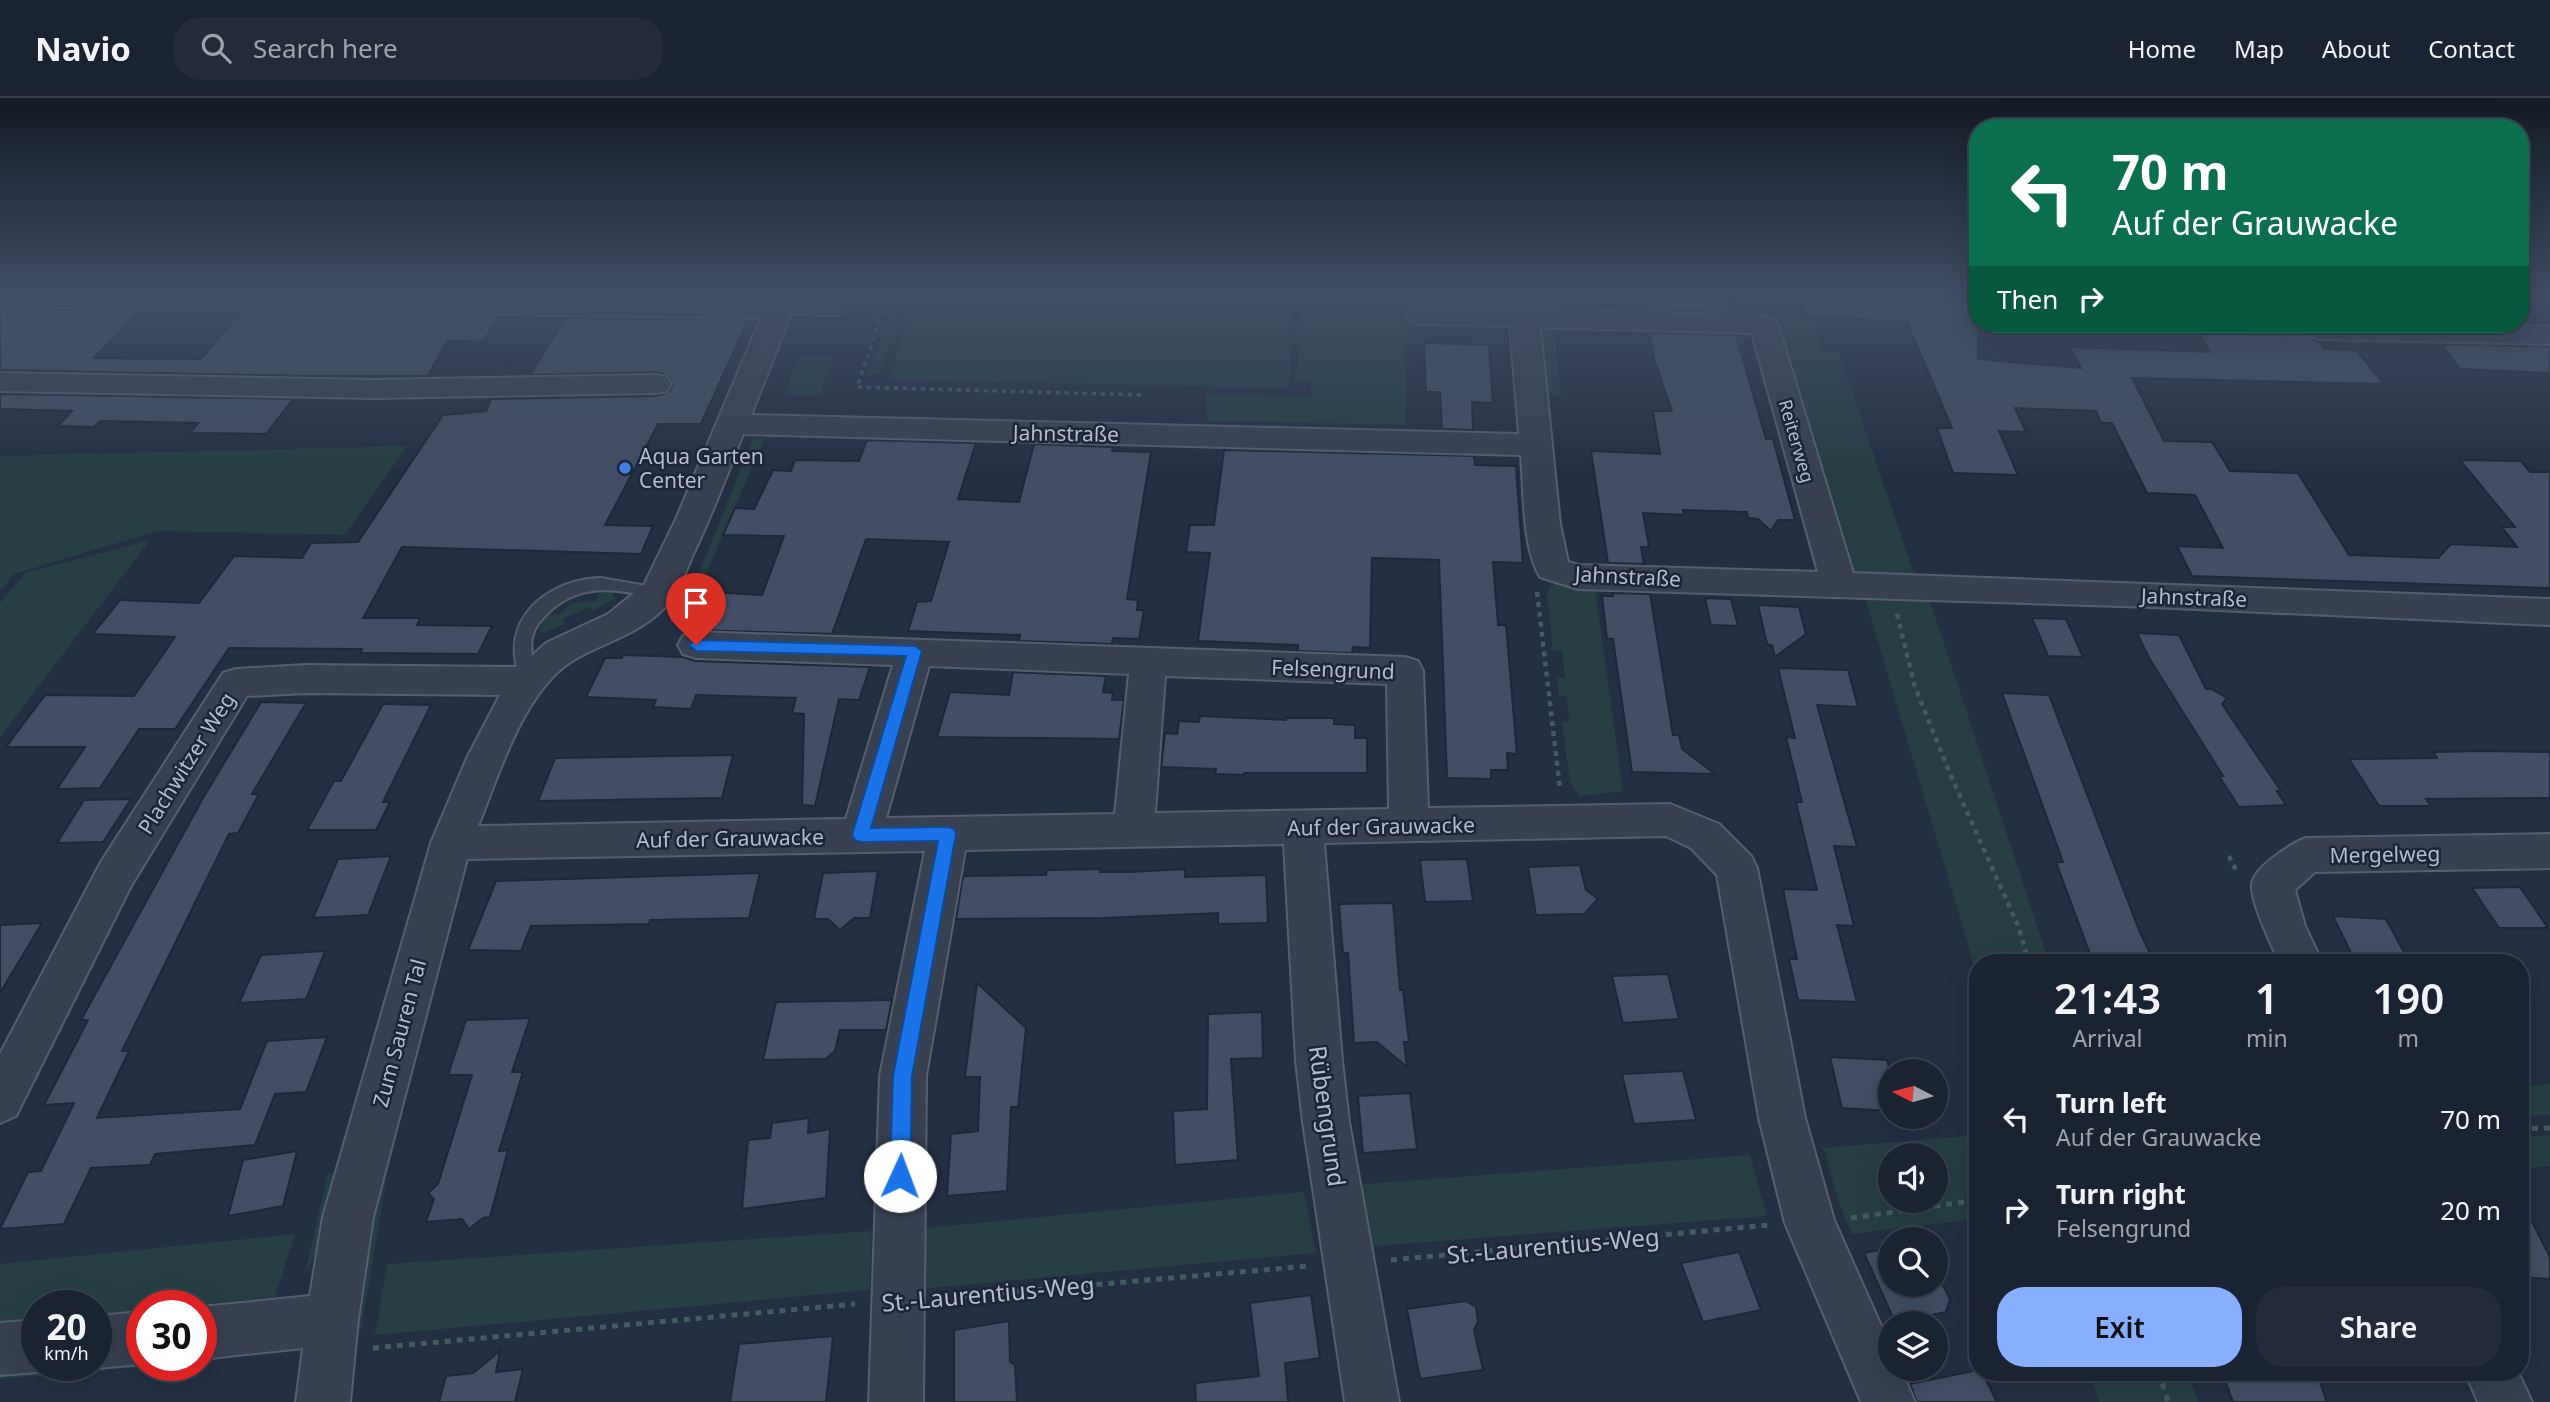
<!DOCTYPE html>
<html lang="en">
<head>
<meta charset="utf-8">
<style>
  :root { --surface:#1a2332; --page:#232b3a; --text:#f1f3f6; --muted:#9fa4ac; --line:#38404d; --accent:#87aeff }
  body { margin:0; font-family:"Noto Sans",sans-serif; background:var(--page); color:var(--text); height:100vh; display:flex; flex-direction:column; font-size:26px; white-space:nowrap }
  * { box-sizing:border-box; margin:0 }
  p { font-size:23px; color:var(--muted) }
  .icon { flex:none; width:38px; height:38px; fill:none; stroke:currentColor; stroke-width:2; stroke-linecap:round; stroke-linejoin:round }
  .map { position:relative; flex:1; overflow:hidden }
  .panel { position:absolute; left:1969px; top:856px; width:560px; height:427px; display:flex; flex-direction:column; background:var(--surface); border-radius:28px; box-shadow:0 7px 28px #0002,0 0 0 2px var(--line) }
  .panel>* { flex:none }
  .banner { position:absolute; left:1969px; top:21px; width:560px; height:214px; border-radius:28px; box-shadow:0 7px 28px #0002,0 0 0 2px var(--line); background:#0b6e4f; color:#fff; overflow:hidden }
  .needle { width:46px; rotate:276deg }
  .tools { position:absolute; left:1878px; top:961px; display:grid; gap:14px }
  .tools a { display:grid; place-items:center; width:70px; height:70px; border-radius:50%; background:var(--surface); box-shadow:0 7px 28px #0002,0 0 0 2px var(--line); font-size:35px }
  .speed { position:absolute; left:21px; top:1192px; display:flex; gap:14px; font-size:35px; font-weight:700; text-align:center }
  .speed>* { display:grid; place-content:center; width:91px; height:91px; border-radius:50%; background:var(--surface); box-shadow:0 7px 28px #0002,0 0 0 2px var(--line); line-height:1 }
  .speed small { font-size:18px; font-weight:400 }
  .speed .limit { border:10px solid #d22; background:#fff; color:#111 }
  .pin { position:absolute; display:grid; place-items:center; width:60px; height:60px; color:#fff; margin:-72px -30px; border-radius:50% 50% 50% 0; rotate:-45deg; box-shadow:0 0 7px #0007 }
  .pin .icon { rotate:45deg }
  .me { position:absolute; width:77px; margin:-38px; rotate:2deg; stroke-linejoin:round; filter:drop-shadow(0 0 5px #0008) }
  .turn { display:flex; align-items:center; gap:24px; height:147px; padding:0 28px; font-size:32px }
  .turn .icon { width:91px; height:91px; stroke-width:2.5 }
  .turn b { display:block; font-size:49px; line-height:60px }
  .then { display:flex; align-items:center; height:66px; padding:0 28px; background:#0003; gap:14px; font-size:26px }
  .eta { display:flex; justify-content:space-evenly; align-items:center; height:119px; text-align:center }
  .eta b { font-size:42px; font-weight:600; line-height:49px }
  .action { display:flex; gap:14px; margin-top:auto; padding:14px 28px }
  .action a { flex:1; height:80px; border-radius:28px; background:var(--accent); color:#111; font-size:28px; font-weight:600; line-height:80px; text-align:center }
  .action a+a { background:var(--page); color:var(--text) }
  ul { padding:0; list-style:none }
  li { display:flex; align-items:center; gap:21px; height:91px; padding:0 28px }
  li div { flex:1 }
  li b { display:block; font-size:26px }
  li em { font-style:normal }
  header { display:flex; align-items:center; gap:42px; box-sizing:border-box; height:98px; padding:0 35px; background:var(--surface); border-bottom:2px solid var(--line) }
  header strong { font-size:33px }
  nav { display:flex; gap:38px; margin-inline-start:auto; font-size:24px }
  .search { width:490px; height:63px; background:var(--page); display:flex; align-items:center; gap:18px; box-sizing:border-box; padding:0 24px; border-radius:28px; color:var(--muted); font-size:26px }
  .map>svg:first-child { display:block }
  .green { fill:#253f44; fill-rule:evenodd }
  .building { fill:#414e65; stroke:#1e283a; stroke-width:2 }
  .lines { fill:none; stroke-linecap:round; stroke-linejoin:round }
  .service-casing { stroke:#555f70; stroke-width:4 }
  .minor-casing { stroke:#555f70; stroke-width:4 }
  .path-far2 { stroke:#435c61; stroke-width:3.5; stroke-dasharray:4.5 4.5; stroke-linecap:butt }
  .path-far1 { stroke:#435c61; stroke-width:4.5; stroke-dasharray:5 5; stroke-linecap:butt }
  .path { stroke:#435c61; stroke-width:5; stroke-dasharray:6 6; stroke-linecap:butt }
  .service { fill:#374152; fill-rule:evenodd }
  .minor { fill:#374152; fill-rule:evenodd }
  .route { fill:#1a73e8; stroke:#114b97; stroke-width:2 }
  .shop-dot { fill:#3f7fe0; stroke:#1c2638; stroke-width:2.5 }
  .labels { text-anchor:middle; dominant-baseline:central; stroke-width:5; stroke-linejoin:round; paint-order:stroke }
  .far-street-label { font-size:18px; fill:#b4bccd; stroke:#1c2638 }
  .street-label { font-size:21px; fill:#b4bccd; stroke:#1c2638 }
  .poi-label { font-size:21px; fill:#b4bccd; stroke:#1c2638; text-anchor:start }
  .near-street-label { font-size:24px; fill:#b4bccd; stroke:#1c2638 }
</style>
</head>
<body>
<header>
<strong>Navio</strong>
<div class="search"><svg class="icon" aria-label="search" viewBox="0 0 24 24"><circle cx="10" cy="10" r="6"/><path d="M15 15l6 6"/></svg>Search here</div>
<nav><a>Home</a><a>Map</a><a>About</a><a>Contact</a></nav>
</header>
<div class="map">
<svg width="2550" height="1304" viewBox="0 0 2550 1304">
  <rect width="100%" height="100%" fill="#232f43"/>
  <g class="green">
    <polygon points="895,196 907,196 879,276 868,276"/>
    <polygon points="919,196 1293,196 1289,290 889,282"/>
    <polygon points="1299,196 1405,196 1406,327 1208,323 1205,296 1311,299 1311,285 1297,284"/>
    <polygon points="1748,196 1806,196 1824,253 1839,254 1914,476 1850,474 1774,216 1754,216"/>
    <polygon points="1545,227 1554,227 1561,298 1541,297 1535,232"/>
    <polygon points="799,258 833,259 820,297 785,297"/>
    <polygon points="765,339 702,485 673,515 695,484 753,341"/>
    <polygon points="407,348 345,437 158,433 14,476 0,493 0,358"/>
    <polygon points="150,442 0,639 0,505 25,475"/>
    <polygon points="1559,478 1594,484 1623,693 1580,698 1570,684 1562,624 1570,623 1566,598 1559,598 1557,580 1565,580 1562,553 1553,553 1547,494"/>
    <path d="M600,493L612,495L615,501L593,513L589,509L563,521L565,526L543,535L539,532L545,517H560C568,503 582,503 597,503Z"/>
    <polygon points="1863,493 1928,497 2049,864 1978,864 1977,877"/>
    <polygon points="2550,986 2550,1017 2520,1018 2520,989"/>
    <path d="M1977,1037V1121L1852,1136L1838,1102L1824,1050ZM1890,1057H1936V1102H1890Z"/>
    <polygon points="2550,1037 2550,1068 2520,1071 2520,1040"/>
    <polygon points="1750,1057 1767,1118 1361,1149 1352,1087"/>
    <path d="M328,1075L339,1077C331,1112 323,1145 305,1176Z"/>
    <polygon points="386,1083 361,1232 345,1230 371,1089"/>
    <polygon points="1304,1094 1316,1155 918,1191 914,1131"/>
    <polygon points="872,1133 870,1192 375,1237 387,1166"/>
    <polygon points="295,1136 275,1199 198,1207 142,1208 142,1214 96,1219 96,1208 37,1208 37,1225 0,1229 0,1166"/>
    <polygon points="142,1256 142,1267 169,1267 0,1281 0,1267 96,1267"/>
    <polygon points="2090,1274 2187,1274 2198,1304 2099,1304"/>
  </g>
  <g class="building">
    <polygon points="581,196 760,196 758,200 580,198"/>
    <polygon points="1641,196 1725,196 1730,214 1645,212"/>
    <polygon points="1806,196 1978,196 1978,261 2081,270 2070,249 2210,254 2193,226 2244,226 2251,237 2305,237 2318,243 2324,251 2356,252 2384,286 2132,280 2164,343 2212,344 2230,373 2298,375 2349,457 2438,460 2451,446 2517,449 2502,429 2515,429 2460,362 2521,363 2530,374 2550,374 2550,493 2548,490 2192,478 2177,448 2223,450 2195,397 2147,395 2112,325 2101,325 2096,313 2015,310 2026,334 1999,333 2018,377 1953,375 1937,330 1952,330 1907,224 1805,218"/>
    <polygon points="0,211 139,213 94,260 201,261 241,214 499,218 483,244 447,243 428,278 311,278 0,272"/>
    <polygon points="565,220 748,222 701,326 658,326 605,427 653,428 641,456 402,449 363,520 420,520 417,527 492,528 478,556 360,555 362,551 229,550 175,631 139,631 100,690 57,691 85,649 6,649 45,597 134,598 175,539 93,536 120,502 199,505 234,458 302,460 311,445 358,444 443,317 486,313 491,301 656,298 669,294 673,287 669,278 656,274 530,277"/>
    <polygon points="1649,235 1736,237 1766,341 1773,341 1795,422 1778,422 1771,433 1758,421 1748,420 1747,414 1683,412 1684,417 1643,415 1649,449 1641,449 1644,466 1608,465 1591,353 1660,356 1653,313 1672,313 1655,264"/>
    <polygon points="1424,245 1489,247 1493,305 1472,304 1473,332 1442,331 1440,294 1426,294"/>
    <polygon points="2441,246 2550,249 2550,275 2460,271"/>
    <polygon points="0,296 293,301 266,336 190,335 198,325 100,323 94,329 58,328 72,313 0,311"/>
    <polygon points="867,342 976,345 958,401 1019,404 1034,346 1113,349 1112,353 1151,354 1127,501 1138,502 1137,512 1144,512 1139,541 1113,540 1112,546 1019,543 1020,537 908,533 917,504 931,503 949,444 866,441 832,536 694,532 710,494 762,497 784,438 723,437 735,410 754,411 773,372 791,373 795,362 859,363"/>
    <polygon points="1224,352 1474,358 1475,367 1516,368 1523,465 1493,464 1498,527 1506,527 1517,656 1507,655 1508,672 1491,672 1491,681 1447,680 1439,462 1372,460 1370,550 1353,549 1352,555 1298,553 1298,547 1198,543 1210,455 1186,454 1190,427 1214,427"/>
    <polygon points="1612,495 1650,496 1673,637 1679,637 1682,651 1715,676 1632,674 1613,541 1607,541 1602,498 1613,498"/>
    <polygon points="1705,500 1731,501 1738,528 1711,527"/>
    <polygon points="1758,507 1799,509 1806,536 1775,559 1772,547 1767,546"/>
    <polygon points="2032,520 2066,521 2083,559 2048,558"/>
    <polygon points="2137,535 2179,537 2206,591 2211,591 2227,600 2222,606 2281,693 2277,693 2286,707 2239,709 2219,678 2223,678 2149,560"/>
    <polygon points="623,557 682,559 696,563 870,569 859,602 839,601 815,708 802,707 804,616 792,615 796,600 696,597 691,611 653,609 656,602 586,599 605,560 622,560"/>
    <polygon points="1778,570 1848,572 1858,609 1817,607 1857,749 1834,748 1854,828 1837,827 1857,904 1798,902 1789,861 1797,861 1783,791 1817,792 1796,704 1802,704 1786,639 1795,640"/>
    <polygon points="1013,574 1106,578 1103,594 1113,595 1112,602 1124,602 1119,641 937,639 950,594 1009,597"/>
    <polygon points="2002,595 2049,597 2139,832 2154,864 2093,864 2056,764 2063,764"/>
    <polygon points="261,604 306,605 252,696 259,696 238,735 229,736 122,953 129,953 97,1020 240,1011 267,943 327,939 306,994 275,996 255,1047 155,1056 150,1067 91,1070 64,1126 0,1131 28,1074 41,1073 74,1005 44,1007 88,922 81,922 203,700"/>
    <polygon points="383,606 431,607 383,704 390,704 376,732 307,732 334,683 341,683"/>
    <polygon points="1200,618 1286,622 1286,620 1334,620 1334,626 1355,627 1355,640 1367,640 1367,675 1244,675 1244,677 1215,676 1216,671 1161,669 1165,635 1177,636 1179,623 1199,624"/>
    <polygon points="2482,653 2550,654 2550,700 2426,701 2431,708 2379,708 2349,661 2437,660 2433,654"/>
    <polygon points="733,657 722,700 538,703 555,660"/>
    <polygon points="131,701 103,744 57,745 84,702"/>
    <polygon points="391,758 368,817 313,820 338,761"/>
    <polygon points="1467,761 1473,803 1425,804 1420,762"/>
    <polygon points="1580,767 1586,792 1598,801 1584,816 1536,817 1528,769"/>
    <polygon points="1101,771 1100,774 1130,774 1185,771 1185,779 1266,777 1268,825 1218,826 1218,815 1105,820 956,821 963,778 1046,777 1047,772"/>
    <polygon points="878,773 870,820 854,820 840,832 828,821 814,821 823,775"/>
    <polygon points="760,775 749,820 650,822 649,826 531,828 521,853 468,852 496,783"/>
    <polygon points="2520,789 2531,805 2548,830 2499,830 2472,790"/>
    <polygon points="1393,805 1400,892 1403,892 1409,944 1404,944 1407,969 1377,944 1354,945 1348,855 1343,855 1339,806"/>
    <polygon points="2333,818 2386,821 2406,858 2351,855"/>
    <polygon points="42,825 0,895 0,827"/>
    <polygon points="325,853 306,901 239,905 261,857"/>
    <polygon points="1668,876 1679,921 1623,925 1612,878"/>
    <polygon points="977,885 1026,930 1018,1009 1011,1009 1007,1093 947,1098 951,1036 978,1033 980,979 965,979"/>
    <polygon points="892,902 886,932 840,932 835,953 825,961 763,962 776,904"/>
    <polygon points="1262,914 1263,960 1231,961 1238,1062 1175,1067 1173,1013 1207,1011 1208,916"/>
    <polygon points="530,920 512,974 523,974 499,1053 508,1052 490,1119 483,1120 469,1131 462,1121 426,1124 434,1101 428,1095 438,1086 472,977 448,977 466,922"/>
    <polygon points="1830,959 1887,962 1890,975 1890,1013 1842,1010"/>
    <polygon points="1683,973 1696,1022 1634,1026 1622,976"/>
    <polygon points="1410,995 1417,1051 1363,1055 1358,998"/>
    <polygon points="809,1020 808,1035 830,1031 826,1100 742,1111 748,1042 770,1040 772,1025"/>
    <polygon points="297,1053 283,1108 228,1118 243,1062"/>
    <polygon points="2520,1100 2550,1159 2550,1181 2520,1179"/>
    <polygon points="1890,1150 1890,1186 1936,1186 1936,1182 1944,1189 1950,1201 1946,1214 1895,1224 1864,1155"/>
    <polygon points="1739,1154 1761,1212 1703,1224 1681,1165"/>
    <polygon points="1311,1197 1320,1260 1285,1265 1288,1304 1196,1304 1195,1285 1259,1278 1250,1205"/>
    <polygon points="1466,1203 1476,1209 1478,1224 1474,1232 1483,1272 1420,1281 1407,1211"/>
    <polygon points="1009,1223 1010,1264 1015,1267 1017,1304 954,1304 954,1232"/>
    <polygon points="833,1238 826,1304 730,1304 739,1246"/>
    <polygon points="500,1253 496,1274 523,1271 515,1304 439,1304 446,1278 473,1275"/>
    <polygon points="1978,1272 1982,1274 1997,1304 1917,1304 1910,1286"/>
    <polygon points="2222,1274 2316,1274 2327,1304 2233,1304"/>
  </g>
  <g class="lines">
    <defs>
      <g id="service">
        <polygon points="778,208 837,209 844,213 837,217 773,215 773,209"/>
        <path d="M601,480L664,491L667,495L658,501C620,491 582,484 550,513C542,520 534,529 532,540C529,554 535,569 537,583L535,588H521C518,581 517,574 516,566C506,514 553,481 601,480Z"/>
      </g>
      <g id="minor">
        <path d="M0,196H267L768,203L771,196H799L751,317L1519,336L1510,228L1419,226L1409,223L1405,217L1409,211L1419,208L1509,211L1508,196H1536L1538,212L1764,218L1774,221L1778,227L1853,475L2550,501V527L2152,509L1578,491L1540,479C1522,449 1524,392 1521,357L743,336C727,378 711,419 692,459C686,473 680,490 671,502C646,535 605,543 572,563C523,594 499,677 478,728L846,721L893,567L696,560L683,556L678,547L683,538L696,534L1405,559L1418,563L1423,573L1428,710L1670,706L1719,726L1751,758L1757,770L1805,1020L1834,1122L1890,1248V1270H1900L1915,1304H1861L1785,1125L1759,1020L1717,777L1691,750L1666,738L1324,745L1342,963L1349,1024L1399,1304H1345L1303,1024L1296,963L1284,746L965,752L926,978L923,1304H869L880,978L925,753L467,761L373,1119L358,1221L350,1304H296L303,1250L201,1261V1209L310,1198L323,1119L431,745L467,660L500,597L306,595L247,598L131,788L16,1018L0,1025V956L101,764L223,575L236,571L306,567L520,569L546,545L608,516L644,487L676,421L761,220L0,208ZM1540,229L1752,235L1818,474L1579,467L1568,464L1560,426ZM929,568L1129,576L1115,716L886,720ZM1165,578L1387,586L1389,711L1155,715Z"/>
        <polygon points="2309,226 2550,228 2550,246 2319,241 2309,238 2304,232"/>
        <polygon points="0,275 374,282 656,277 667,279 671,286 667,293 656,295 374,300 0,293"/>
        <path d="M2550,736V770L2315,774L2295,792L2305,828L2322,864H2279C2272,848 2250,803 2252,786C2254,769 2292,745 2306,740Z"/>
        <polygon points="142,1214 142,1266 96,1270 89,1267 96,1267 96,1218"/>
        <polygon points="37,1222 37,1267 54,1267 37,1274 0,1277 0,1225"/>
        <polygon points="2465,1274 2518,1274 2532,1304 2478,1304"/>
      </g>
    </defs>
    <use href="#service" class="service-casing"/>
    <use href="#minor" class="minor-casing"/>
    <g class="path-far2">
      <polyline points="889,196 857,289 1142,297"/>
      <polyline points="685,286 715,286"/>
    </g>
    <g class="path-far1">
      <polyline points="1537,494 1560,691"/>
      <polyline points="1897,516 1915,589 1951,678 2019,830 2026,855"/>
      <polyline points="2229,758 2238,776"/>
    </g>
    <g class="path">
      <polyline points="2025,853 2028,864"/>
      <polyline points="2520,1031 2550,1030"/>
      <polyline points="1851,1120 1978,1102"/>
      <polyline points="1391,1162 1769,1127"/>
      <polyline points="941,1200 1309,1168"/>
      <polyline points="373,1250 855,1206"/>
      <polyline points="2159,1274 2168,1304"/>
    </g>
    <use href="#service" class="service"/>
    <use href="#minor" class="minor"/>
  </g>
  <linearGradient id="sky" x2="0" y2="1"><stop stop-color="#131a25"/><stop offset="0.52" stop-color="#3f4d66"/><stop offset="1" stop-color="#3f4d66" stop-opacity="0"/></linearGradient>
  <rect width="2550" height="378" fill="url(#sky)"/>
  <polygon class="route" points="696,542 915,548 922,553 871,730 948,729 954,731 956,736 912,978 910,1078 907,1085 900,1088 893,1085 890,1078 893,978 938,743 861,744 855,742 852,737 906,558 696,553 689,547"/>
  <circle class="shop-dot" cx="625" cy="370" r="7"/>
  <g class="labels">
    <g class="far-street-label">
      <text transform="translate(1797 343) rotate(74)">Reiterweg</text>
    </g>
    <g class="street-label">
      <text transform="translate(1066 335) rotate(1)">Jahnstraße</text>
      <text transform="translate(1628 478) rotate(3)">Jahnstraße</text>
      <text transform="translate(2194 499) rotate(2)">Jahnstraße</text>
      <text transform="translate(1333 571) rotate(2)">Felsengrund</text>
      <text transform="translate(186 665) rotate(-58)">Plachwitzer Weg</text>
      <text transform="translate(1381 728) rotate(-1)">Auf der Grauwacke</text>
      <text transform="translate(730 740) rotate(-1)">Auf der Grauwacke</text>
      <text transform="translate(2385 756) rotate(-1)">Mergelweg</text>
      <text transform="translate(399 935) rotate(-75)">Zum Sauren Tal</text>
    </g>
    <g class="poi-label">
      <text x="639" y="358">Aqua Garten<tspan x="639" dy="24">Center</tspan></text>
    </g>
    <g class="near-street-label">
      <text transform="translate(1328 1018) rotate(82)">Rübengrund</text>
      <text transform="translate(1553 1147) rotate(-5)">St.-Laurentius-Weg</text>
      <text transform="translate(988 1195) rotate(-5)">St.-Laurentius-Weg</text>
    </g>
  </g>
</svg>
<div class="tools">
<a><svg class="needle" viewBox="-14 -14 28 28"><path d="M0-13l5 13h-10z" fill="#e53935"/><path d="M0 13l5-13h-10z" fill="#9fa4ac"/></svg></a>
<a><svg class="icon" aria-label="sound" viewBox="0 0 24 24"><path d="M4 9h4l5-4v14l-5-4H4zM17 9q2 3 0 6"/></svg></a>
<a><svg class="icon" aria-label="search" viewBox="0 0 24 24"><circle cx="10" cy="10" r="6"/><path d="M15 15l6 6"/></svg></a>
<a><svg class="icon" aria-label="layers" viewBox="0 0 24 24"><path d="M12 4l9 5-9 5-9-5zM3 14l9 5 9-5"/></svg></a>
</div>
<div class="speed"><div>20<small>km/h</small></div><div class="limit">30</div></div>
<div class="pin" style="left:696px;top:547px;background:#d93025"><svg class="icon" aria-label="arrive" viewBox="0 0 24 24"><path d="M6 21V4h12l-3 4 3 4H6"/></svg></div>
<svg class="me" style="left:900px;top:1078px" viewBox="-20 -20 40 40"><circle r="19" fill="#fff"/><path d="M0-13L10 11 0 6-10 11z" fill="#1a73e8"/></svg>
<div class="banner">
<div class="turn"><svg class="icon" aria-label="left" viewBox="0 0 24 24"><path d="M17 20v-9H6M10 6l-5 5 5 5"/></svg><div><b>70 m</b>Auf der Grauwacke</div></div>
<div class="then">Then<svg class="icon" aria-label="right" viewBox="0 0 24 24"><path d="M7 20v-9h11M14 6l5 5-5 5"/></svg></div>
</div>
<section class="panel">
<div class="eta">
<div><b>21:43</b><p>Arrival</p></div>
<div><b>1</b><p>min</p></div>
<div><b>190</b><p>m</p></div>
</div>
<ul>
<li><svg class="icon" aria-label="left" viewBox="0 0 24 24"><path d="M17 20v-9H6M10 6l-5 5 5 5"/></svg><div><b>Turn left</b><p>Auf der Grauwacke</p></div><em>70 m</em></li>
<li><svg class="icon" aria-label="right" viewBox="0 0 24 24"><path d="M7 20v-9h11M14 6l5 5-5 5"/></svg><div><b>Turn right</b><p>Felsengrund</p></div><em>20 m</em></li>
</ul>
<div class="action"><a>Exit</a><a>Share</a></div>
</section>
</div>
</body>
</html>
